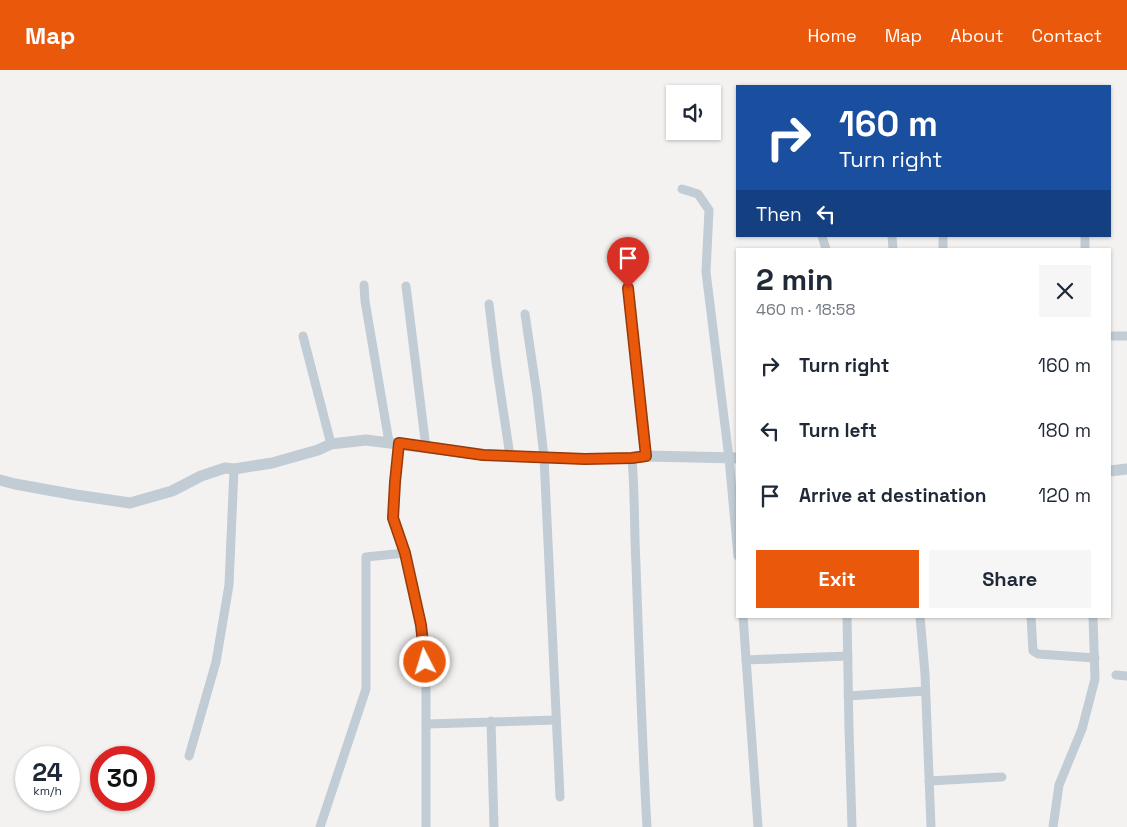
<!DOCTYPE html>
<html lang="en">
<head>
<meta charset="utf-8">
<style>
  :root { --surface:#fff; --page:#f6f6f7; --text:#1f2937; --muted:#747a83; --accent:#ea580c }
  body { margin:0; font-family:"Space Grotesk",sans-serif; background:var(--page); color:var(--text); height:100vh; display:flex; flex-direction:column; font-size:19px; white-space:nowrap }
  * { box-sizing:border-box; margin:0 }
  p { font-size:16px; color:var(--muted) }
  .icon { flex:none; width:28px; height:28px; fill:none; stroke:currentColor; stroke-width:2; stroke-linecap:round; stroke-linejoin:round }
  .map { position:relative; flex:1; overflow:hidden }
  .drawer { position:absolute; left:736px; top:178px; width:375px; height:370px; display:flex; flex-direction:column; background:var(--surface); border-radius:0px; box-shadow:0 1px 4px #0004 }
  .drawer>* { flex:none }
  .top-card { position:absolute; left:736px; top:15px; width:375px; height:152px; border-radius:0px; box-shadow:0 1px 4px #0004; background:#1a4fa0; color:#fff; overflow:hidden }
  .tools { position:absolute; left:666px; top:15px; display:grid; gap:10px }
  .tools a { display:grid; place-items:center; width:55px; height:55px; border-radius:0px; background:var(--surface); box-shadow:0 1px 4px #0004; font-size:25px }
  .speed { position:absolute; left:15px; top:676px; display:flex; gap:10px; font-size:25px; font-weight:700; text-align:center }
  .speed>* { display:grid; place-content:center; width:65px; height:65px; border-radius:50%; background:var(--surface); box-shadow:0 1px 4px #0004; line-height:1 }
  .speed small { font-size:12px; font-weight:400 }
  .speed .limit { border:8px solid #d22; background:#fff; color:#111 }
  .pin { position:absolute; display:grid; place-items:center; width:42px; height:42px; color:#fff; margin:-51px -21px; border-radius:50% 50% 50% 0; rotate:-45deg; box-shadow:0 0 5px #0007 }
  .pin .icon { rotate:45deg }
  .me { position:absolute; width:55px; margin:-28px; rotate:355deg; stroke-linejoin:round; filter:drop-shadow(0 0 4px #0008) }
  .turn { display:flex; align-items:center; gap:18px; height:105px; padding:0 20px; font-size:22px }
  .turn .icon { width:65px; height:65px; stroke-width:2.5 }
  .turn b { display:block; font-size:35px; line-height:42px }
  .then { display:flex; align-items:center; height:48px; padding:0 20px; background:#0003; gap:10px; font-size:19px }
  .round { display:grid; place-items:center; flex:none; width:52px; height:52px; border-radius:0px; background:var(--page) }
  .head { display:flex; align-items:center; justify-content:space-between; height:85px; padding:0 20px }
  h1 { font-size:30px; font-weight:700; line-height:38px }
  .button { display:flex; gap:10px; margin-top:auto; padding:10px 20px }
  .button a { flex:1; height:58px; border-radius:0px; background:var(--accent); color:#fff; font-size:20px; font-weight:700; line-height:58px; text-align:center }
  .button a+a { background:var(--page); color:var(--text) }
  ul { padding:0; list-style:none }
  li { display:flex; align-items:center; gap:15px; height:65px; padding:0 20px }
  li div { flex:1 }
  li b { display:block; font-size:19px }
  li em { font-style:normal }
  header { display:flex; align-items:center; gap:30px; box-sizing:border-box; height:70px; padding:0 25px; background:var(--accent); color:#fff }
  header strong { font-size:24px }
  nav { display:flex; gap:28px; margin-inline-start:auto; font-size:18px }
  .map>svg:first-child { display:block }
  .lines { fill:none; stroke-linecap:round; stroke-linejoin:round }
  .minor { stroke:#c1ccd4; stroke-width:9 }
  .tertiary { stroke:#c1ccd4; stroke-width:11 }
  .route-casing { stroke:#983908; stroke-width:12 }
  .route { stroke:#ea580c; stroke-width:9 }
</style>
</head>
<body>
<header>
<strong>Map</strong>
<nav><a>Home</a><a>Map</a><a>About</a><a>Contact</a></nav>
</header>
<div class="map">
<svg width="1127" height="757" viewBox="0 0 1127 757">
  <rect width="100%" height="100%" fill="#f4f1f1"/>
  <g class="lines">
    <g class="minor">
      <polyline points="682,119 698,124 709,140 706,202 729,388 738,486"/>
      <polyline points="822,166 826,179"/>
      <polyline points="892,166 893,179"/>
      <polyline points="943,166 943,179"/>
      <polyline points="1085,166 1085,179"/>
      <polyline points="626,199 646,386"/>
      <polyline points="364,215 365,231 389,372"/>
      <polyline points="406,216 426,378"/>
      <polyline points="489,234 496,292 510,386"/>
      <polyline points="525,244 537,325 544,387 560,727"/>
      <polyline points="303,266 331,374"/>
      <polyline points="1110,266 1127,266"/>
      <polyline points="399,373 395,412 393,448 405,483 421,555 426,611 426,757"/>
      <path d="M632,388C635,424 634,459 636,495C639,582 642,670 647,757"/>
      <polyline points="743,546 758,757"/>
      <polyline points="847,546 849,659 852,757"/>
      <polyline points="920,546 925,604 931,757"/>
      <polyline points="1031,546 1033,581 1038,584 1095,588"/>
      <polyline points="746,590 848,586"/>
      <polyline points="1116,605 1127,606"/>
      <polyline points="848,626 925,621"/>
      <polyline points="491,651 494,757"/>
      <polyline points="427,654 556,650"/>
      <polyline points="189,686 216,592 229,515 234,399"/>
      <polyline points="929,711 1002,707"/>
      <polyline points="320,757 366,619 366,487 405,483"/>
      <polyline points="1053,757 1059,715 1082,659 1095,609 1093,546"/>
    </g>
    <g class="tertiary">
      <polyline points="1110,401 1127,399"/>
      <polyline points="0,410 15,414 76,425 130,433 172,421 201,406 225,398 234,399 272,393 318,380 331,374 366,370 483,385 585,389 632,388 646,386 738,388"/>
    </g>
  </g>
  <g class="lines">
    <defs>
      <polyline id="route" points="425,592 421,555 405,483 393,448 395,412 399,373 483,385 585,389 632,388 646,386 628,218"/>
    </defs>
    <use href="#route" class="route-casing"/>
    <use href="#route" class="route"/>
  </g>
</svg>
<div class="tools">
<a><svg class="icon" aria-label="sound" viewBox="0 0 24 24"><path d="M4 9h4l5-4v14l-5-4H4zM17 9q2 3 0 6"/></svg></a>
</div>
<div class="speed"><div>24<small>km/h</small></div><div class="limit">30</div></div>
<div class="pin" style="left:628px;top:218px;background:#d93025"><svg class="icon" aria-label="arrive" viewBox="0 0 24 24"><path d="M6 21V4h12l-3 4 3 4H6"/></svg></div>
<svg class="me" style="left:425px;top:592px" viewBox="-20 -20 40 40"><circle r="17" fill="#ea580c" stroke="#fff" stroke-width="3"/><path d="M0-11L8 9 0 5-8 9z" fill="#fff"/></svg>
<div class="top-card">
<div class="turn"><svg class="icon" aria-label="right" viewBox="0 0 24 24"><path d="M7 20v-9h11M14 6l5 5-5 5"/></svg><div><b>160 m</b>Turn right</div></div>
<div class="then">Then<svg class="icon" aria-label="left" viewBox="0 0 24 24"><path d="M17 20v-9H6M10 6l-5 5 5 5"/></svg></div>
</div>
<section class="drawer">
<div class="head"><div><h1>2 min</h1><p>460 m · 18:58</p></div><a class="round"><svg class="icon" aria-label="close" viewBox="0 0 24 24"><path d="M6 6l12 12M18 6L6 18"/></svg></a></div>
<ul>
<li><svg class="icon" aria-label="right" viewBox="0 0 24 24"><path d="M7 20v-9h11M14 6l5 5-5 5"/></svg><div><b>Turn right</b></div><em>160 m</em></li>
<li><svg class="icon" aria-label="left" viewBox="0 0 24 24"><path d="M17 20v-9H6M10 6l-5 5 5 5"/></svg><div><b>Turn left</b></div><em>180 m</em></li>
<li><svg class="icon" aria-label="arrive" viewBox="0 0 24 24"><path d="M6 21V4h12l-3 4 3 4H6"/></svg><div><b>Arrive at destination</b></div><em>120 m</em></li>
</ul>
<div class="button"><a>Exit</a><a>Share</a></div>
</section>
</div>
</body>
</html>
